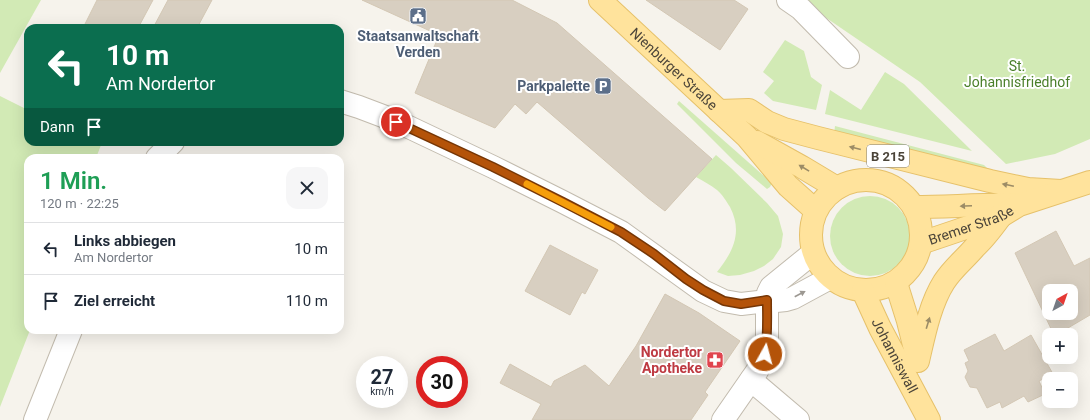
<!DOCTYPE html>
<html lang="de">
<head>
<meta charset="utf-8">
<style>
  :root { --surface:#fff; --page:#f6f6f7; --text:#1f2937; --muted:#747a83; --line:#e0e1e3 }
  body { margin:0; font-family:Roboto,sans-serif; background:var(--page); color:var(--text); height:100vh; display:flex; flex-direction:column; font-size:15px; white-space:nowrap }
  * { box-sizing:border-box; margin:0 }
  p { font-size:13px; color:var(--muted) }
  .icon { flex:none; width:22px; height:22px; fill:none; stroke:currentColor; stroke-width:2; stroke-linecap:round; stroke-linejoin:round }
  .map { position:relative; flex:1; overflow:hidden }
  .panel { position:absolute; left:24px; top:154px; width:320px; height:180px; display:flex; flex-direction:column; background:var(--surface); border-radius:12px; box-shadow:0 4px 16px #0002 }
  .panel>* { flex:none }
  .top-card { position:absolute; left:24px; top:24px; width:320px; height:122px; border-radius:12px; box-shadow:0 4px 16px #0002; background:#0b6e4f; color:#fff; overflow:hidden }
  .needle { width:26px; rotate:40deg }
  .tools { position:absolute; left:1042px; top:284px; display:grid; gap:8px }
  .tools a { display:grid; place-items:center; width:36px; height:36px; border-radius:8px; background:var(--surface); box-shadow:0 4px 16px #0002; font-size:20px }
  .speed { position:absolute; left:356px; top:356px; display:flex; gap:8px; font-size:20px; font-weight:700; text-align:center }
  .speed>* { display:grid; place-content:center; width:52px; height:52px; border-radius:50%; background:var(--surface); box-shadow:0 4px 16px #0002; line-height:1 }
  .speed small { font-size:10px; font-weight:400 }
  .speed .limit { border:6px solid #d22; background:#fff; color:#111 }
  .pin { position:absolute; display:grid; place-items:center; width:34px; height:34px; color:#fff; margin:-17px; border:2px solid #fff; border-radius:50%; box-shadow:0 1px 4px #0007 }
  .me { position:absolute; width:44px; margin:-22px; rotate:7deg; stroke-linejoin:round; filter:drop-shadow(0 0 3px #0008) }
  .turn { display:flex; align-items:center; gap:14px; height:84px; padding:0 16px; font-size:18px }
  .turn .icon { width:52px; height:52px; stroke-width:2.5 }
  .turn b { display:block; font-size:28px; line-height:34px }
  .then { display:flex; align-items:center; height:38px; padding:0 16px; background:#0003; gap:8px; font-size:15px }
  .round { display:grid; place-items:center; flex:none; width:42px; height:42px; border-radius:12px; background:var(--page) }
  .overview { display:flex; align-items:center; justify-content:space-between; height:68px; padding:0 16px }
  h1 { font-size:24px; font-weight:600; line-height:30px; color:#1e9e55 }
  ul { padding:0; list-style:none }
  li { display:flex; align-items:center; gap:12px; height:52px; padding:0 16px; border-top:1px solid var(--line) }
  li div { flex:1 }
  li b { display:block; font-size:15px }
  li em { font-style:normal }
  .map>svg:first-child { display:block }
  .green { fill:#d2eab5 }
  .building { fill:#d8cfc1; stroke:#d3c7b4; fill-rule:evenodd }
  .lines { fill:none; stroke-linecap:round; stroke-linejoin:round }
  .minor-casing { stroke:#c2bbae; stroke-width:24 }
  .major-casing { stroke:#e6c16a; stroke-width:24 }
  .minor { stroke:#fff; stroke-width:22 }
  .major { stroke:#ffe39c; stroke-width:22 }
  .oneway { fill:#9c8c66 }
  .oneway2 { fill:#9c9892 }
  .route-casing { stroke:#753606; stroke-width:10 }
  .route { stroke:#b45309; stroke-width:7 }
  .slow { stroke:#f59e0b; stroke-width:7 }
  .labels { text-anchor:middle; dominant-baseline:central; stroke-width:4; stroke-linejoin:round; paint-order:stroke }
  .shield { fill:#fff; stroke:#817c74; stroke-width:1 }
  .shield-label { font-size:13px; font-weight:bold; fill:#4b4439 }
  .service-label { font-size:14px; font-weight:bold; fill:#4e5e75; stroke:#fff }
  .park-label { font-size:14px; fill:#4a7f2a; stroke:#fff }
  .street-label { font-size:14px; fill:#4b4439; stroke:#fff }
  .health-label { font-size:14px; font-weight:bold; fill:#be3a42; stroke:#fff; text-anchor:end }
</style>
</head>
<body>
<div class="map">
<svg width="1090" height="420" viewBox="0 0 1090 420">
  <rect width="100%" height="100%" fill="#f6f3ec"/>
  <g class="green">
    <polygon points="0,0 41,0 0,73"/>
    <polygon points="800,0 1090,0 1090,139 1055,154 1006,164 920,82"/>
    <polygon points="785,40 804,51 811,77 822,85 816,110 773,101 764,93 774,81 763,72"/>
    <polygon points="885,72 904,84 972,151 825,114 830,90 861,110"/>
    <polygon points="0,96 28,110 28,142 95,142 101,145 96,158 28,158 28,330 30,330 0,407"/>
    <polygon points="679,101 772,183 770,187 767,189 736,163 677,104"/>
    <polygon points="835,126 984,165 987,168 987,171 834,134"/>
    <path d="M716,155L731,168L767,203L778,216L783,234L781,247L773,259L764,266L754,271L740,275L728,276L717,272C733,252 743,232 730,207C726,201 723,195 717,190C711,185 703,181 696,177Z"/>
    <circle cx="870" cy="236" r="40"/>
  </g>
  <g class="building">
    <polygon points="97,0 153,0 138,28 83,28"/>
    <polygon points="168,0 212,0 197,28 153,28"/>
    <polygon points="362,0 512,0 557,23 712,159 665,211 648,198 537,102 526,114 515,104 495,128 415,93 439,35"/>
    <polygon points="646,0 734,0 748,9 720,50"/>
    <path d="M1056,231L1074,266L1090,258V315L1056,335H1054L1015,253ZM1049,291H1071V313H1049Z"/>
    <polygon points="550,245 598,270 585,294 582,292 570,315 525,291"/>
    <polygon points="665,294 699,313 740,341 705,392 708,395 691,420 532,420 541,404 500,383 510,364 551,387 554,381 585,365 609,386 636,346"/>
    <polygon points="995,334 1004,351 1031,335 1053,374 1039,381 1045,394 1028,402 1024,396 1002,408 1000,402 987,408 977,388 970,387 965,377 968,371 965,363 969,361 964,350"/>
  </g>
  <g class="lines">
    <defs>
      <g id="minor">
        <polyline points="788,0 801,9 848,57"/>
        <polyline points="340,101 359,107 396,121 493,167 563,202 621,232 703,291 724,301 741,304 767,301 776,301 786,300 793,298 830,278"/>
        <polyline points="157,158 173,142"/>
        <polyline points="751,380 798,420"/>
        <polyline points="35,420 71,330"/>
        <polyline points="723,420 757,371 765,355 767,344 767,301 768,293 771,287 813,253"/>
      </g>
      <g id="major">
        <path id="s1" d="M600,0L747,137L788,186L816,211"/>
        <polyline points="719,111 749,110 767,122 784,129 818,138 990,181 1028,189 1061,191"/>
        <polyline points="757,142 802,167 837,188"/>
        <circle cx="866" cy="235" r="55"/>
        <path d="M914,207C948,207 983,204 1017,205"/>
        <path id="s2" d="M921,243L1001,216L1019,205L1090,182"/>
        <polyline points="896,283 908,321 917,357"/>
        <path id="s3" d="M863,291L880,328L929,420"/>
        <path d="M918,361C924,335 930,304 944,282C953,268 965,259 975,247C985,238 993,227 1001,216"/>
      </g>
    </defs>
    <use href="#minor" class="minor-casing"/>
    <use href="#major" class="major-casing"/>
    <use href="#minor" class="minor"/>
    <use href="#major" class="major"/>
  </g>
  <defs><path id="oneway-solid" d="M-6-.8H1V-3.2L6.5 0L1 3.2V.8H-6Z"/></defs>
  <g class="oneway">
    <use href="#oneway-solid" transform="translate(855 148) rotate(-166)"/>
    <use href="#oneway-solid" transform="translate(804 168) rotate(-149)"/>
    <use href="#oneway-solid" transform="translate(1008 185) rotate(-168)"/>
    <use href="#oneway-solid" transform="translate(966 206) rotate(177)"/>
    <use href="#oneway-solid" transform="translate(928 323) rotate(-73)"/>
  </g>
  <use class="oneway2" href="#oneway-solid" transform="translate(800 294) rotate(-28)"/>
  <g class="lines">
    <defs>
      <path id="route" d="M396,122L493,167L563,202L621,232L654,254L686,279L703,290L724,301L741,304L767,300C767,319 768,337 765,354"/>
    </defs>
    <use href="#route" class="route-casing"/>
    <use href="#route" class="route"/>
    <polyline class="slow" points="527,184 611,227"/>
  </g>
  <defs>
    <symbol id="civic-square" viewBox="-11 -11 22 22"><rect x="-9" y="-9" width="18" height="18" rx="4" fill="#5c6f8a" stroke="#fff"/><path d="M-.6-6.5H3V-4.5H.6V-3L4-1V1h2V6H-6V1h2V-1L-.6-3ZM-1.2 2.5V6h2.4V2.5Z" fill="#fff"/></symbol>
    <symbol id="parking-square" viewBox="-11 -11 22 22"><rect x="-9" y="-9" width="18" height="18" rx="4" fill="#5c6f8a" stroke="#fff"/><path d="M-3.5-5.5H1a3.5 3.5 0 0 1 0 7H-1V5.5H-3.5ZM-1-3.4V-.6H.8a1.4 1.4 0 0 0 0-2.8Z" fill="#fff"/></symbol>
    <symbol id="pharmacy-square" viewBox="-11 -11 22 22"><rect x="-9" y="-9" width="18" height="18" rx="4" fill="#e0444e" stroke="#fff"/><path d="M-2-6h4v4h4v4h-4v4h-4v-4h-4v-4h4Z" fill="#fff"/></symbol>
  </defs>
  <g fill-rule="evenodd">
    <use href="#civic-square" x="408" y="6" width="20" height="20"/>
    <use href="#parking-square" x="593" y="76" width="20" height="20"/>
    <use href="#pharmacy-square" x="705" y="350" width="20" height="20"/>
  </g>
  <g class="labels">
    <rect class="shield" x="867" y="145" width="42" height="22" rx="3"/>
    <g class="shield-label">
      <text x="888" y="156">B 215</text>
    </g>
    <g class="service-label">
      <text x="418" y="36">Staatsanwaltschaft<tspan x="418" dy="16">Verden</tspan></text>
      <text x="590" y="86" text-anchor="end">Parkpalette</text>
    </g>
    <g class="park-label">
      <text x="1017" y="66">St.<tspan x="1017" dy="16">Johannisfriedhof</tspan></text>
    </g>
    <g class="street-label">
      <text stroke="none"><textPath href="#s1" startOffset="101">Nienburger Straße</textPath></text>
      <text stroke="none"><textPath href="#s2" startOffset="53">Bremer Straße</textPath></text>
      <text stroke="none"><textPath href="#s3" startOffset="72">Johanniswall</textPath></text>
    </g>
    <g class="health-label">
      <text x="702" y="352">Nordertor<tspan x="702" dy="16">Apotheke</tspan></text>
    </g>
  </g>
</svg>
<div class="tools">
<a><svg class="needle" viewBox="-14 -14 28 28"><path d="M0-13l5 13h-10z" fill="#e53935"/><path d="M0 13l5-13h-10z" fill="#747a83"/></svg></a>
<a>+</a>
<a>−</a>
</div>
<div class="speed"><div>27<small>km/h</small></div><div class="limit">30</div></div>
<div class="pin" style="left:396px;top:122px;background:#d93025"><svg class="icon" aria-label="arrive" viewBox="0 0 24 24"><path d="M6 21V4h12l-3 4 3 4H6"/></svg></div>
<svg class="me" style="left:765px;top:354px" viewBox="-20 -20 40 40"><circle r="17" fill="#b45309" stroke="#fff" stroke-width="3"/><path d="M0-11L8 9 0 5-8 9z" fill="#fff"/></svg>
<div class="top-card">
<div class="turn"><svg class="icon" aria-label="left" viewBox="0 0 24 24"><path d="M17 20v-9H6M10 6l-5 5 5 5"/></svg><div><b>10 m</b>Am Nordertor</div></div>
<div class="then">Dann<svg class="icon" aria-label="arrive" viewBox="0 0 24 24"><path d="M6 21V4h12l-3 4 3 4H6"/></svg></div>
</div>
<section class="panel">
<div class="overview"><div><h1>1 Min.</h1><p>120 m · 22:25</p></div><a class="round"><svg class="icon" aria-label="close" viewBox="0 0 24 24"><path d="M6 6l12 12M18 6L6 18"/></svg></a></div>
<ul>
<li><svg class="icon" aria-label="left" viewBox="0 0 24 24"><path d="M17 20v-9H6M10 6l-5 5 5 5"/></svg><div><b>Links abbiegen</b><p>Am Nordertor</p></div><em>10 m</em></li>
<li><svg class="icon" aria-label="arrive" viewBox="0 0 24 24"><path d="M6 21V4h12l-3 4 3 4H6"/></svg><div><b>Ziel erreicht</b></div><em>110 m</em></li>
</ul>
</section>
</div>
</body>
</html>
